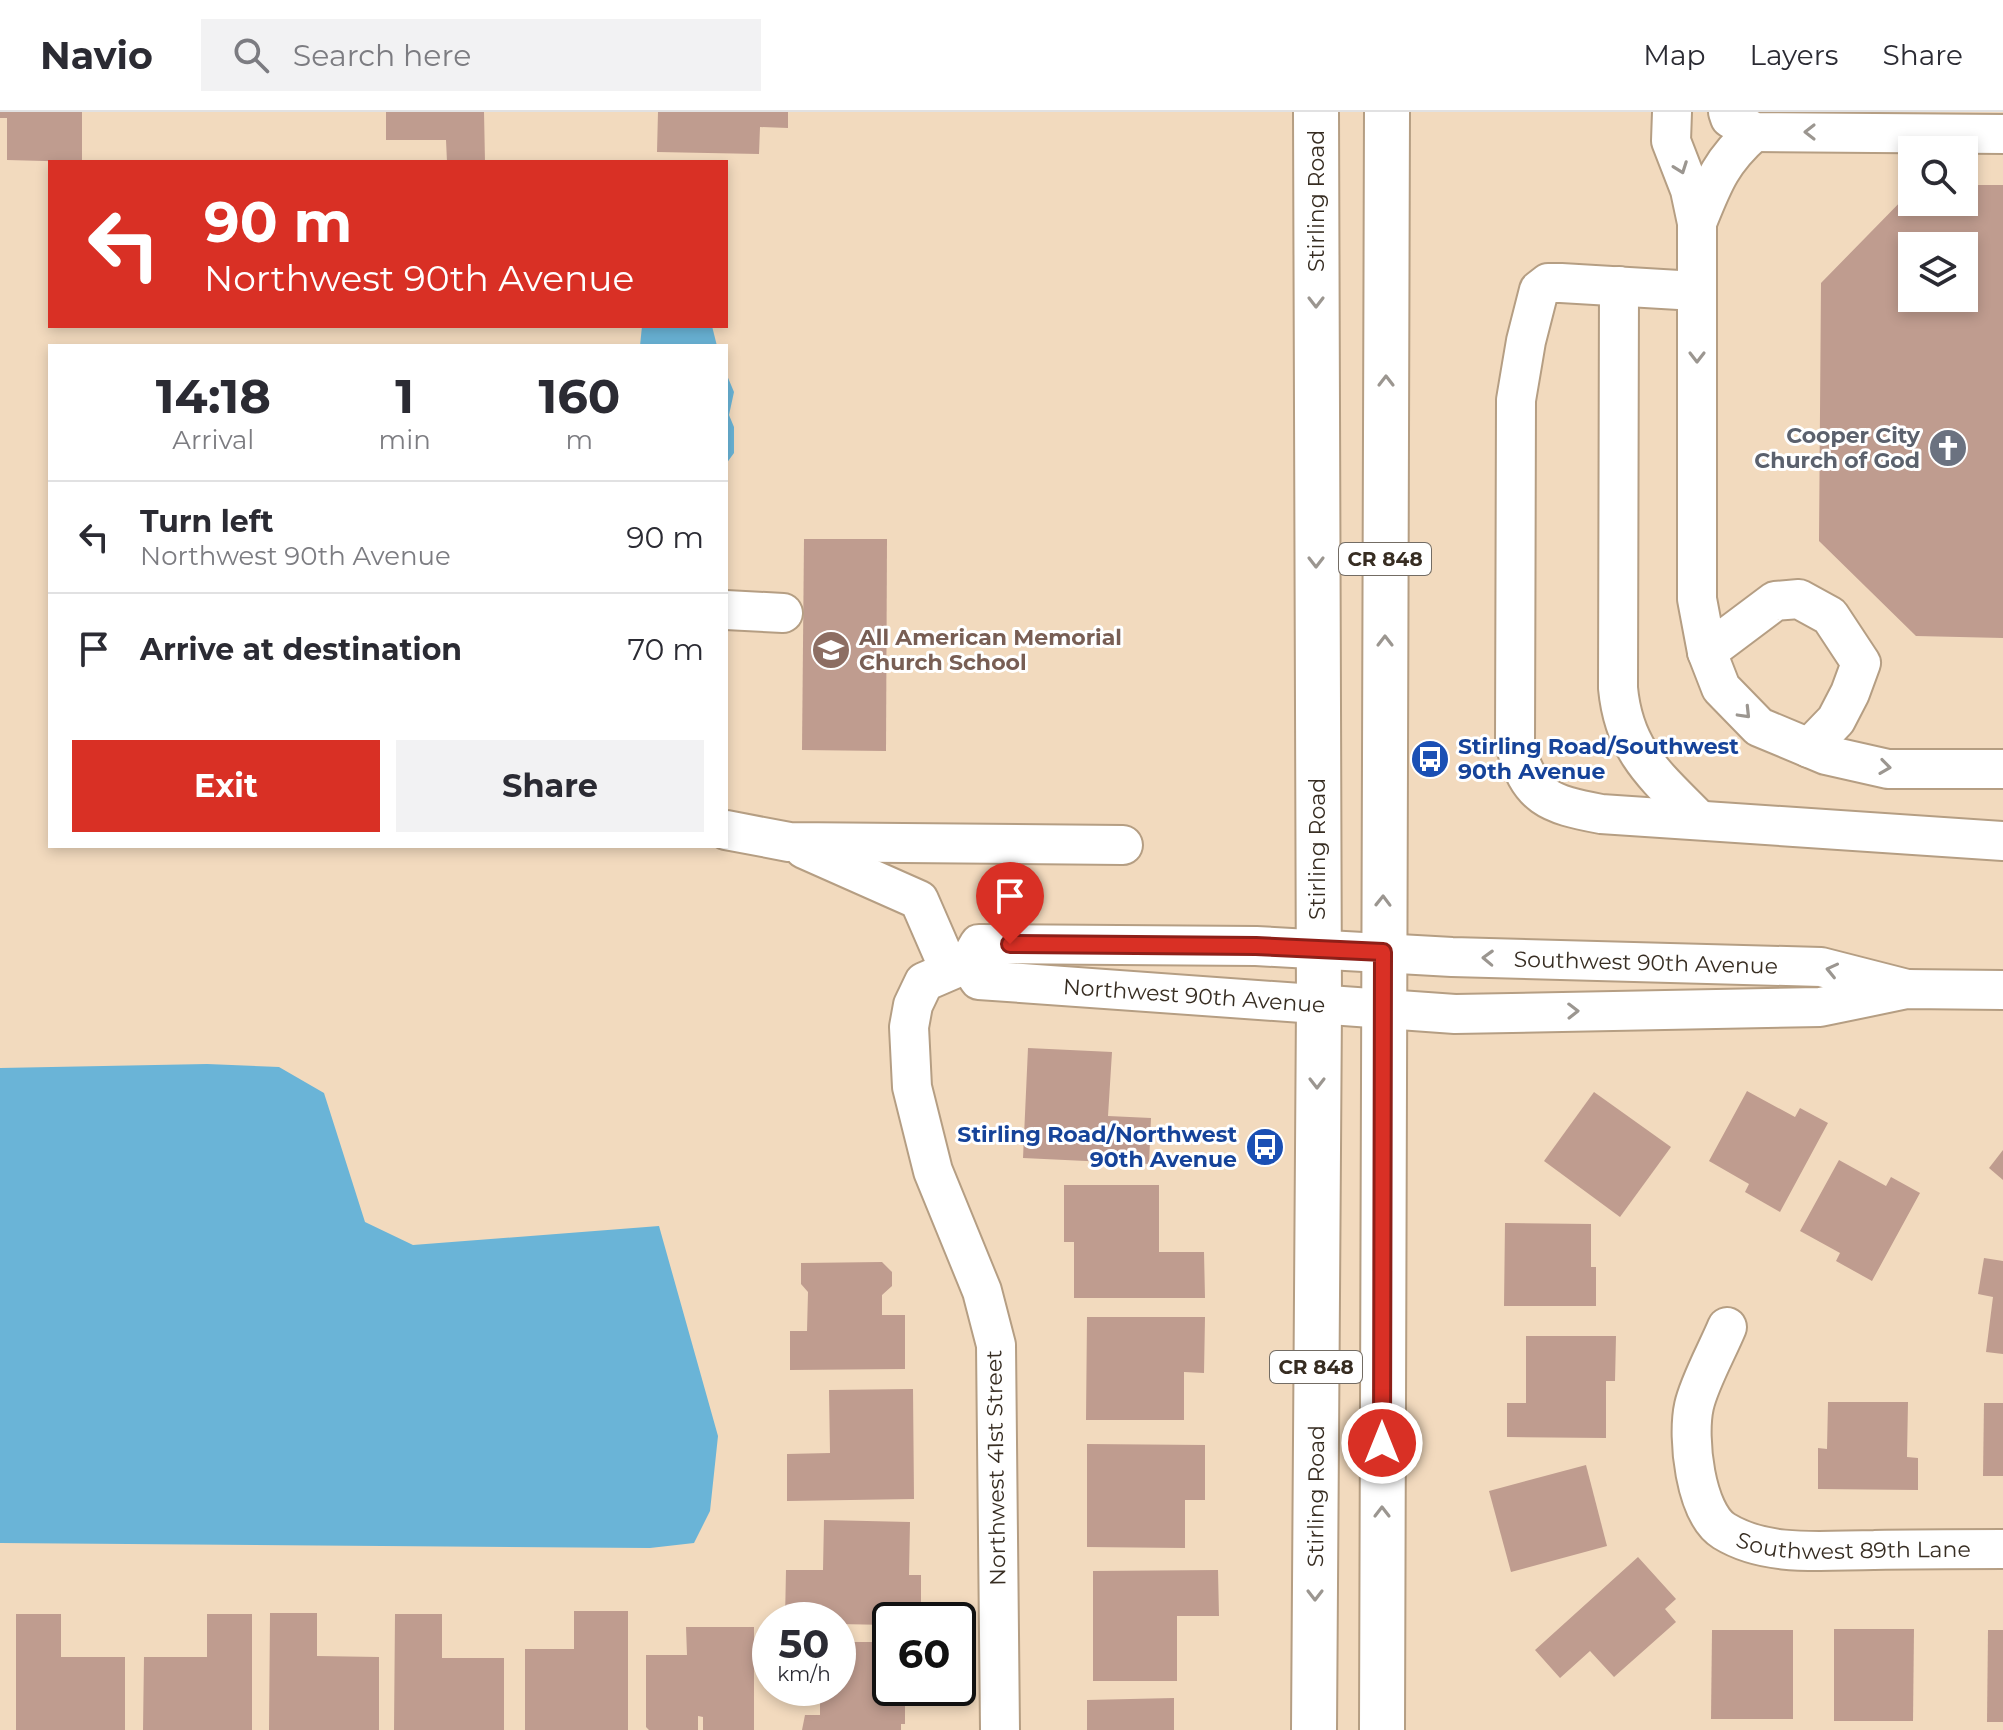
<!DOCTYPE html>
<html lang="en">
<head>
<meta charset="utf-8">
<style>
  :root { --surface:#fff; --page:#f2f2f3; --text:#2b2b33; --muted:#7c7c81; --line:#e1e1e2; --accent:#d93025 }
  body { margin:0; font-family:Montserrat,sans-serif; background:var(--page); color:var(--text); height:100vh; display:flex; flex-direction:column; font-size:30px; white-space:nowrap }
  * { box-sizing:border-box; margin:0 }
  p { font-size:26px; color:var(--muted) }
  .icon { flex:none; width:44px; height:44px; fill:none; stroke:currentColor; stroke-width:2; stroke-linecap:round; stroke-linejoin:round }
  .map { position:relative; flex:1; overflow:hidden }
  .side { position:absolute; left:48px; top:232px; width:680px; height:504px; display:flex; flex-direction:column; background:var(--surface); border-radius:0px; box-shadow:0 4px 12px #0003 }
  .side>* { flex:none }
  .top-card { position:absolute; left:48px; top:48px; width:680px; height:168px; border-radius:0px; box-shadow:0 4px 12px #0003; background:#d93025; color:#fff; overflow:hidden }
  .buttons { position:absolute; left:1898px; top:24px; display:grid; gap:16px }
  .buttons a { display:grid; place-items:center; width:80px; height:80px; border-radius:0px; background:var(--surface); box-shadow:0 4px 12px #0003; font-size:40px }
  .speed { position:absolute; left:752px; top:1490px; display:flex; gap:16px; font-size:40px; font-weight:700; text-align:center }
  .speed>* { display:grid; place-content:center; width:104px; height:104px; border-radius:50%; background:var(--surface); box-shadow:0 4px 12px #0003; line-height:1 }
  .speed small { font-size:20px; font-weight:400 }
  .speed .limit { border:4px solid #111; border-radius:12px; background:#fff; color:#111 }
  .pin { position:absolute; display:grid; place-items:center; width:68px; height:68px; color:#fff; margin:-82px -34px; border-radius:50% 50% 50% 0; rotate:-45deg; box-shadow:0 0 8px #0007 }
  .pin .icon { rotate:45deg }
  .me { position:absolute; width:88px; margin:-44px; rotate:0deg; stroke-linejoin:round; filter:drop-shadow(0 0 6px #0008) }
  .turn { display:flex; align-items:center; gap:28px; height:168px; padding:0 24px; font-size:36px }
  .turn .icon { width:104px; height:104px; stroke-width:2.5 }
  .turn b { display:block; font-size:56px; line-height:68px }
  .eta { display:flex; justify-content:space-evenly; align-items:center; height:136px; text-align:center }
  .eta b { font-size:48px; font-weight:700; line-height:56px }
  .cta { display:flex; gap:16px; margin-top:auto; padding:16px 24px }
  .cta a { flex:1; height:92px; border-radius:0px; background:var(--accent); color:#fff; font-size:32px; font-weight:700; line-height:92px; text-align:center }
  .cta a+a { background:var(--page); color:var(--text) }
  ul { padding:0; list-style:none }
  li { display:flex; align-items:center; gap:24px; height:112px; padding:0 24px; border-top:2px solid var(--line) }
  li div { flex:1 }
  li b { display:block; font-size:30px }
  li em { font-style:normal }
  header { display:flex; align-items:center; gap:48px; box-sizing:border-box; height:112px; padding:0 40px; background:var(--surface); border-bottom:2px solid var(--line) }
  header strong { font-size:38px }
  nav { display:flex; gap:44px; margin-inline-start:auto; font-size:28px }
  .search { width:560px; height:72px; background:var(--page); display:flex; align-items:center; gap:20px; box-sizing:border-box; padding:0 28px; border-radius:0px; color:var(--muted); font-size:30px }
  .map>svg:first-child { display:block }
  .water { fill:#6ab4d7 }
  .building { fill:#bf9c8f; fill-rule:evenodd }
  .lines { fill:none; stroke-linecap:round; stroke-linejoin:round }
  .minor-casing { stroke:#b59e83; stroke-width:42 }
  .major-casing { stroke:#b59e83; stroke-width:48 }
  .minor { stroke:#fff; stroke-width:38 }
  .major { stroke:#fff; stroke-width:44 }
  .oneway { stroke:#9b9690 }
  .route-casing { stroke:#8d1f18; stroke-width:20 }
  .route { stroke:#d93025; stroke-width:14 }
  .labels { text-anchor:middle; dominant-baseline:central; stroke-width:6; stroke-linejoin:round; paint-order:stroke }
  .shield { fill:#fff; stroke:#736c64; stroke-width:2 }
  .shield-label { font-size:20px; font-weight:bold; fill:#372d22 }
  .street-label { font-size:22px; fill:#372d22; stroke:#fff }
  .worship-label { font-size:22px; font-weight:bold; fill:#5b616d; stroke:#fff; text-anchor:end }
  .education-label { font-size:22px; font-weight:bold; fill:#785e54; stroke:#fff; text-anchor:start }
  .transit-label { font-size:22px; font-weight:bold; fill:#164399; stroke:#fff; text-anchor:start }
</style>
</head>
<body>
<header>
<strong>Navio</strong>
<div class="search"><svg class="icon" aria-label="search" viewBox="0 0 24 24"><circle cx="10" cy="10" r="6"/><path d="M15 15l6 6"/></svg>Search here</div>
<nav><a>Map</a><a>Layers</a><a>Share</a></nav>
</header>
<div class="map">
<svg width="2003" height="1618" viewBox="0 0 2003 1618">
  <rect width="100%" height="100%" fill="#f2dabe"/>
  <g class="water">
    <polygon points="642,214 712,214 717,234 640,234"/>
    <polygon points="726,261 734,280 729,303 734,315 734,341 726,352"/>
    <polygon points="207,952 279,955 324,981 365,1110 413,1133 659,1114 718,1324 710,1399 694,1431 650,1436 0,1431 0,956"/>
  </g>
  <g class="building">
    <polygon points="0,0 82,0 82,50 7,48 7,6 0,6"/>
    <polygon points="386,0 484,0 485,50 447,50 446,28 386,28"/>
    <polygon points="658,0 788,0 788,16 760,15 759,42 657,40"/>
    <path d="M1964,73H2003V526L1916,524L1819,429L1821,171L1912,78V90H1964ZM1912,134H1964V186H1912Z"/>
    <polygon points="804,427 887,427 886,639 802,638"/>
    <polygon points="1028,936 1112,940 1108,1004 1151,1006 1149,1052 1023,1046"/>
    <polygon points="1747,979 1795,1005 1800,996 1828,1011 1780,1100 1745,1080 1749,1072 1709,1049"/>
    <polygon points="1594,980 1671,1035 1620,1105 1544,1049"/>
    <polygon points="2003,1038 2003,1068 1989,1056"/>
    <polygon points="1839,1048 1886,1074 1891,1065 1920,1081 1872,1169 1836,1149 1840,1141 1800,1119"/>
    <polygon points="1064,1073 1159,1073 1159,1140 1204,1140 1205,1186 1074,1186 1074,1130 1064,1130"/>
    <polygon points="1505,1111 1591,1112 1591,1155 1596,1155 1596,1194 1504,1194"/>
    <polygon points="1984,1146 2003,1149 2003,1242 1986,1240 1993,1185 1978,1182"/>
    <polygon points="882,1150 892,1160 892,1174 882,1183 882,1203 905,1203 905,1257 790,1258 790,1219 807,1219 808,1180 801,1172 801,1151"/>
    <polygon points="1087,1205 1205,1205 1204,1261 1184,1260 1184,1308 1086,1308"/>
    <polygon points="1526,1224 1616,1224 1615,1269 1606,1269 1606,1326 1507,1325 1507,1291 1526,1291"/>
    <polygon points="913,1277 914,1387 787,1389 787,1342 830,1341 829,1278"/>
    <polygon points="1828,1290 1908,1290 1907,1345 1918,1346 1918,1378 1818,1377 1818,1336 1827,1337"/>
    <polygon points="1984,1291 2003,1291 2003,1364 1983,1364"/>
    <polygon points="1087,1332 1205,1333 1205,1388 1185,1388 1185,1436 1087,1435"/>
    <polygon points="1586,1353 1607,1434 1511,1460 1489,1379"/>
    <polygon points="824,1408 910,1410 909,1463 921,1463 921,1508 890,1508 890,1513 838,1512 838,1508 785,1508 786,1458 823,1458"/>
    <polygon points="1638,1445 1676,1487 1665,1497 1676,1510 1614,1565 1590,1539 1560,1566 1535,1538"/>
    <polygon points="1218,1458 1219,1504 1177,1504 1177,1569 1093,1569 1093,1459"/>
    <polygon points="574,1499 628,1499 628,1618 525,1618 525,1537 574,1537"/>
    <polygon points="270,1501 317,1501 317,1544 379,1545 379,1618 269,1618"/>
    <polygon points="16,1502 61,1502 61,1545 125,1545 125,1618 16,1618"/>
    <polygon points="207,1502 252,1502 252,1618 143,1618 144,1545 207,1545"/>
    <polygon points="395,1502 442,1502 442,1546 504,1546 504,1618 394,1618"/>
    <polygon points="686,1515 754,1515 754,1618 703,1618 703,1605 698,1604 698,1618 649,1618 646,1615 646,1543 687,1543"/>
    <polygon points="1834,1517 1914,1517 1913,1609 1834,1609"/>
    <polygon points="1712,1518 1793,1518 1793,1607 1711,1607"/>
    <polygon points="1988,1518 2003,1518 2003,1610 1987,1610"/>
    <polygon points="838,1530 890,1530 890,1576 919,1576 919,1582 905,1582 905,1612 901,1612 901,1618 802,1618 805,1603 820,1603 820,1582 813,1576 838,1576"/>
    <polygon points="1174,1586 1174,1618 1087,1618 1087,1588"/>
  </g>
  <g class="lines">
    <defs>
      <g id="minor">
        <polyline points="1672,0 1671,29 1690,78 1697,111 1697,487 1707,540 1721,576 1759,615 1826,643 1888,657 2003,657"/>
        <polyline points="1728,0 1730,6 1754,20 2003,22"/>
        <path d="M1697,111C1713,71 1721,49 1754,20"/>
        <path d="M1619,174L1618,576C1624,640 1656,664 1699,708"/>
        <path d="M1696,179L1561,171H1548L1539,178L1526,229L1516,288L1515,631C1528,686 1549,692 1601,702L2003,729"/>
        <polyline points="726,498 783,501"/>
        <polyline points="1707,540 1775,489 1799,487 1830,504 1861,551 1850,581 1836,608 1809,636"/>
        <polyline points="726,718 789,730 1123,733"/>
        <polyline points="804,737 919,788 949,857"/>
        <path id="s1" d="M968,851L979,868L1455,902L1820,895L1907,877L2003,878"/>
        <path id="s2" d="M1727,1215C1718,1237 1699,1271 1694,1294C1687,1325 1695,1401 1724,1419C1768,1446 1826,1438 1874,1438C1917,1437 1960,1437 2003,1437"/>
        <path id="s3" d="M1000,1618L996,1233L982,1179L933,1059L912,975L909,915L913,893L924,870L968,851L979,832L1256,834L1452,845L1821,855L1907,877"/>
      </g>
      <g id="major">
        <path id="s4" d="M1314,1618L1319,893L1316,0"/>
        <polyline points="1382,1618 1387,0"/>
      </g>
    </defs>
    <use href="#minor" class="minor-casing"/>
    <use href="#major" class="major-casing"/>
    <use href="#minor" class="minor"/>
    <use href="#major" class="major"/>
  </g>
  <defs><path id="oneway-chevron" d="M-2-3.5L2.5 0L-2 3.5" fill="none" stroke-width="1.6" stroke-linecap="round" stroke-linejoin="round" transform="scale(2)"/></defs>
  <g class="oneway">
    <use href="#oneway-chevron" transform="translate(1810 20) rotate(-180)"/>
    <use href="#oneway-chevron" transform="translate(1681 56) rotate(70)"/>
    <use href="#oneway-chevron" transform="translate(1316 190) rotate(90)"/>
    <use href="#oneway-chevron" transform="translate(1697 245) rotate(90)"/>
    <use href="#oneway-chevron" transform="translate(1386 269) rotate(-90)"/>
    <use href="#oneway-chevron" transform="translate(1316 450) rotate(90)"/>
    <use href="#oneway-chevron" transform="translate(1385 529) rotate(-90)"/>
    <use href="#oneway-chevron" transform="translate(1745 601) rotate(46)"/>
    <use href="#oneway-chevron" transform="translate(1885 655) rotate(8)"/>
    <use href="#oneway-chevron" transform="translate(1383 789) rotate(-89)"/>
    <use href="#oneway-chevron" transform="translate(1488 846) rotate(-178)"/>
    <use href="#oneway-chevron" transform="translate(1832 858) rotate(-167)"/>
    <use href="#oneway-chevron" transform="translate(1573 899) rotate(-1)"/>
    <use href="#oneway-chevron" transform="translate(1317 971) rotate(90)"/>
    <use href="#oneway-chevron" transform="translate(1382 1400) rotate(-90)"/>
    <use href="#oneway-chevron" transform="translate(1315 1483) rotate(90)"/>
  </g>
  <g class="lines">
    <defs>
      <polyline id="route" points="1010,832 1256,834 1383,840 1382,1331"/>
    </defs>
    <use href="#route" class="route-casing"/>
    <use href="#route" class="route"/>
  </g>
  <defs>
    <symbol id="church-disc" viewBox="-11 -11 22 22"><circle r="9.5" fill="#6b7280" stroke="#fff"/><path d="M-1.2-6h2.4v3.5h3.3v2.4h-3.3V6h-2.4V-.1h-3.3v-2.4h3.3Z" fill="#fff"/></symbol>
    <symbol id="school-disc" viewBox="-11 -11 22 22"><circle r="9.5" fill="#8d6e63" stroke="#fff"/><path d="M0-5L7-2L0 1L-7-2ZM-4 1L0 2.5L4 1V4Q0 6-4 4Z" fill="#fff"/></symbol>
    <symbol id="bus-disc" viewBox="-11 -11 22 22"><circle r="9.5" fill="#1a4fb4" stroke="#fff"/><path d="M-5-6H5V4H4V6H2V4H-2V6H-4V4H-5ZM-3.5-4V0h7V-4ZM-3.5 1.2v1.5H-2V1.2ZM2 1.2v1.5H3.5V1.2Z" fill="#fff"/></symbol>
  </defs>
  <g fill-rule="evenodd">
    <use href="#church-disc" x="1926" y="314" width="44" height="44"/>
    <use href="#school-disc" x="809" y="516" width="44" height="44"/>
    <use href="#bus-disc" x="1408" y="625" width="44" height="44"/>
    <use href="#bus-disc" x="1243" y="1013" width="44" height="44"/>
  </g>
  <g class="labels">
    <g class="shield">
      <rect x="1339" y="431" width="92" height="32" rx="6"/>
      <rect x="1270" y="1239" width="92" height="32" rx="6"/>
    </g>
    <g class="shield-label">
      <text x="1385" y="447">CR 848</text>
      <text x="1316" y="1255">CR 848</text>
    </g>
    <g class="street-label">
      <text transform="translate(1316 89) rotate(-90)">Stirling Road</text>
      <text transform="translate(1317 737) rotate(-90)">Stirling Road</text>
      <text stroke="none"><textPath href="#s3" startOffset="1502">Southwest 90th Avenue</textPath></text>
      <text stroke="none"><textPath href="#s1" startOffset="236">Northwest 90th Avenue</textPath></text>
      <text transform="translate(996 1356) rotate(-91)">Northwest 41st Street</text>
      <text stroke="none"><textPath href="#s4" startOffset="234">Stirling Road</textPath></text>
      <text stroke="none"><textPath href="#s2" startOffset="352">Southwest 89th Lane</textPath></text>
    </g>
    <g class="worship-label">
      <text x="1920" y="323">Cooper City<tspan x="1920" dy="25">Church of God</tspan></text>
    </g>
    <g class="education-label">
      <text x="859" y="525">All American Memorial<tspan x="859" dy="25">Church School</tspan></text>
    </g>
    <g class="transit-label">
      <text x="1458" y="634">Stirling Road/Southwest<tspan x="1458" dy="25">90th Avenue</tspan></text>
      <text x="1237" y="1022" text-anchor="end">Stirling Road/Northwest<tspan x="1237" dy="25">90th Avenue</tspan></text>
    </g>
  </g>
</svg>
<div class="buttons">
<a><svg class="icon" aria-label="search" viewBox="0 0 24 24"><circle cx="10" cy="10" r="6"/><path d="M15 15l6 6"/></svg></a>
<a><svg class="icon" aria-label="layers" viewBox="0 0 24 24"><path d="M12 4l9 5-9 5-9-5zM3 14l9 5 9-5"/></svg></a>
</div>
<div class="speed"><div>50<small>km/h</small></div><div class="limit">60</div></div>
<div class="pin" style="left:1010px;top:832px;background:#d93025"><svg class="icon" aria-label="arrive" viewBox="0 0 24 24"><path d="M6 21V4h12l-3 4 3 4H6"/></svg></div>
<svg class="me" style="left:1382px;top:1331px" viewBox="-20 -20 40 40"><circle r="17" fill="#d93025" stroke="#fff" stroke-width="3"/><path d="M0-11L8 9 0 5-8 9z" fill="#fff"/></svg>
<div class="top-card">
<div class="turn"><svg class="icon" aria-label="left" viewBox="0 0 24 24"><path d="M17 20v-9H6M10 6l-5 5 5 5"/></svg><div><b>90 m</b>Northwest 90th Avenue</div></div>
</div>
<section class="side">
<div class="eta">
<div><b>14:18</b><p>Arrival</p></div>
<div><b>1</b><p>min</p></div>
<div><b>160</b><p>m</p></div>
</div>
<ul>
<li><svg class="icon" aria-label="left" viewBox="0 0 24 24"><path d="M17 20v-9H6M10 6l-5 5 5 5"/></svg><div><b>Turn left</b><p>Northwest 90th Avenue</p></div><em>90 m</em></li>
<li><svg class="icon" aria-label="arrive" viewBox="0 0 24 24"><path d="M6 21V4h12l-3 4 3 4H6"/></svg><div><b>Arrive at destination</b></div><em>70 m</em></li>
</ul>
<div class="cta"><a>Exit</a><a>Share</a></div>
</section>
</div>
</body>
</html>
